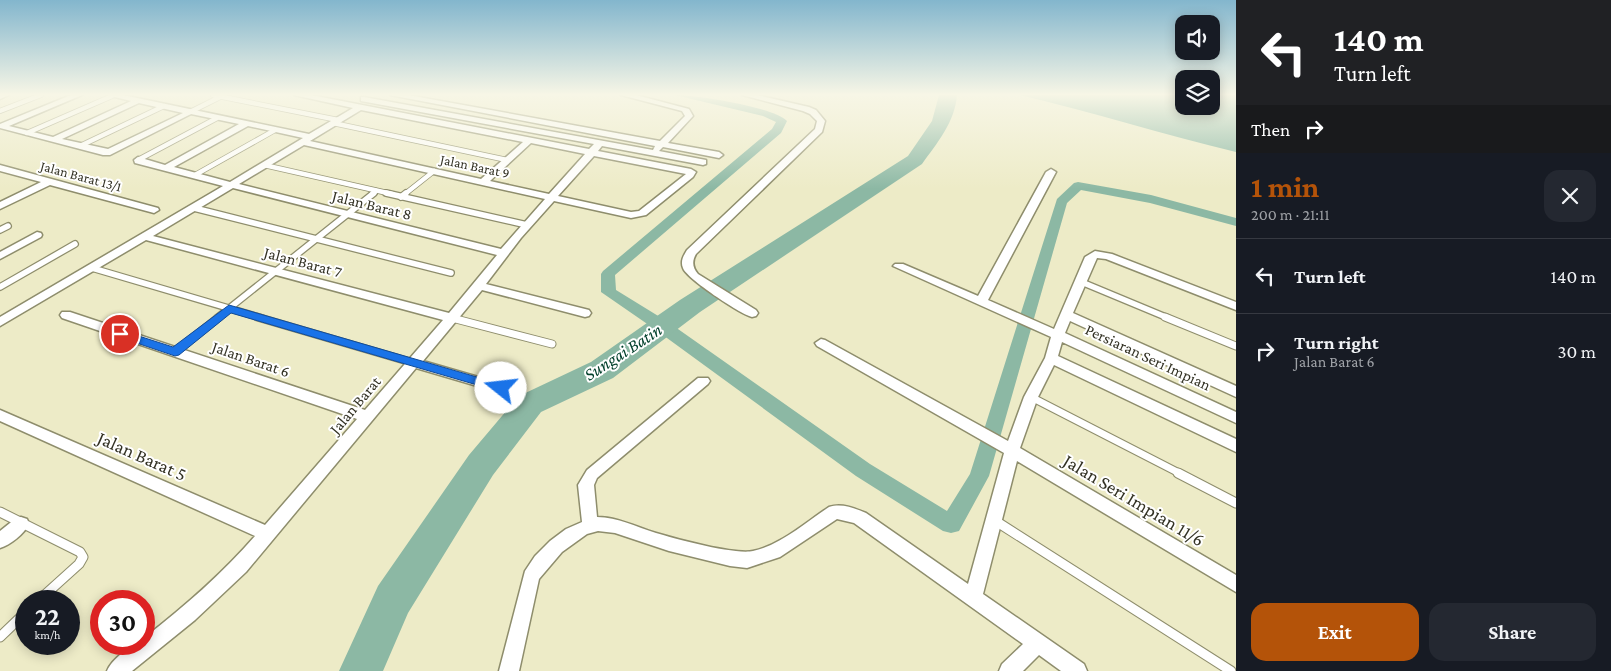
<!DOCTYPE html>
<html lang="en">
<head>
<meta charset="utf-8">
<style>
  :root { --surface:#171b24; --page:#242831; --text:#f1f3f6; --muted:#9ea1a6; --line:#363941; --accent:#b45309 }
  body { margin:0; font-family:"Crimson Pro",serif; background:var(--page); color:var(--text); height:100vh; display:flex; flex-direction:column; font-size:19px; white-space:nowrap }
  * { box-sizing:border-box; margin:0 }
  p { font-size:16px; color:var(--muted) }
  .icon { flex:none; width:28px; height:28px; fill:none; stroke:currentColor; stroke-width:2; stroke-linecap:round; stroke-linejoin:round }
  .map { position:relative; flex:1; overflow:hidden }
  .sheet { display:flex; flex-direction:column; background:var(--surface); width:375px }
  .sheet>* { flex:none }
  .guide { background:#202124; color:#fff; overflow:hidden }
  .buttons { position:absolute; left:1175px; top:15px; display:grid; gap:10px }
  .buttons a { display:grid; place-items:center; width:45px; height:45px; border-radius:10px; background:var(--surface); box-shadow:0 2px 12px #0003; font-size:25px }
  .speed { position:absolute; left:15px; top:590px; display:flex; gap:10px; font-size:25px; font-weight:700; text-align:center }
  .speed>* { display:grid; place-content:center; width:65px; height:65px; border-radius:50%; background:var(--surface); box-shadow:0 2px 12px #0003; line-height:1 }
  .speed small { font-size:12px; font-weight:400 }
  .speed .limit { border:8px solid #d22; background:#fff; color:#111 }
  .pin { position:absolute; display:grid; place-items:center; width:42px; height:42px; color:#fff; margin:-21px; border:2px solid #fff; border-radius:50%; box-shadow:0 1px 5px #0007 }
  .me { position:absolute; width:55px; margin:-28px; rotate:286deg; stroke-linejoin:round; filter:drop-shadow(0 0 4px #0008) }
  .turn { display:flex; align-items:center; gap:18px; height:105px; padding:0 15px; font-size:22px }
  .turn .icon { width:65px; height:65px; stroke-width:2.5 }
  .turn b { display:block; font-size:35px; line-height:42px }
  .then { display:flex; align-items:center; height:48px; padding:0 15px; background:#0003; gap:10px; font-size:19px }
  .round { display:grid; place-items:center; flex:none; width:52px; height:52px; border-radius:15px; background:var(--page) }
  .head { display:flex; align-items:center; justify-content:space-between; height:85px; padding:0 15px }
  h1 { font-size:30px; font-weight:700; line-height:38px; color:var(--accent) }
  .button { display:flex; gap:10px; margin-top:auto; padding:10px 15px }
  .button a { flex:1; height:58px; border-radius:15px; background:var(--accent); color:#fff; font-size:20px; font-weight:700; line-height:58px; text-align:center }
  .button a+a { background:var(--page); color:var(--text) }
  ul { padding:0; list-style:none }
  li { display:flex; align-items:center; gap:15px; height:75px; padding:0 15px; border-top:1px solid var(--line) }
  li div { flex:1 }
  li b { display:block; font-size:19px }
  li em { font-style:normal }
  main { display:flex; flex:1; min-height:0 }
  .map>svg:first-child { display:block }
  .water { fill:#8cb8a4 }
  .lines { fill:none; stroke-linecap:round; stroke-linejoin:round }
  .canal { fill:#8cb8a4; fill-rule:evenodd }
  .river { fill:#8cb8a4; fill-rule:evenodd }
  .lane-far3-casing { stroke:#8e8d6c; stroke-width:6 }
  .lane-far2-casing { stroke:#8e8d6c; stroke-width:8 }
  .lane-far1-casing { stroke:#8e8d6c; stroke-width:9 }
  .lane-casing { stroke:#8e8d6c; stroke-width:11 }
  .street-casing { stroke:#8e8d6c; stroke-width:3 }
  .lane-far3 { stroke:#fff; stroke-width:4.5 }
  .lane-far2 { stroke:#fff; stroke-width:5.5 }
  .lane-far1 { stroke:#fff; stroke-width:7 }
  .lane { stroke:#fff; stroke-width:9 }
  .street { fill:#fff; fill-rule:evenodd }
  .route { fill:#1a73e8; stroke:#114b97 }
  .labels { text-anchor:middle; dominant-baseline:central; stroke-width:4; stroke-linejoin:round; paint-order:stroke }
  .far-street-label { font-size:14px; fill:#333224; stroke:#fff }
  .street-label { font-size:16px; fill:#333224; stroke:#fff }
  .water-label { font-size:18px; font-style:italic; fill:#02402c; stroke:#fff }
  .near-street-label { font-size:19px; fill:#333224; stroke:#fff }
</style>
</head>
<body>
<main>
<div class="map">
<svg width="1236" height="671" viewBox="0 0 1236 671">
  <rect width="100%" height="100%" fill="#edebc7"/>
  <path class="water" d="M1020,95H1184V106H1211V95H1236V152C1164,135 1093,112 1020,95Z"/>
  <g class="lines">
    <path class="canal" d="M675,95C696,95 774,107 787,121L781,133L615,275L616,290L668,322L870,464L947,511L970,474L1057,199L1074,183L1078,182L1151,195L1236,218V226L1150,203L1081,190L1067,203L989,476L959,531L951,533L943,531L856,476L656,330L601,292V274L603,271L772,129L776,122L763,116Z"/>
    <path class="river" d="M939,95H957C955,122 937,143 922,164L700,312L613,378L541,412L493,475L408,613L383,671H339L378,586L469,455L519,396L591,362L680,300L908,156L932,121Z"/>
    <defs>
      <g id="lane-far3">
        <polyline points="213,95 338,120"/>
        <polyline points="0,111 41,95"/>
        <polyline points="190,112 220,97"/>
        <polyline points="333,123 507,160"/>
        <polyline points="27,133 112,96"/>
        <polyline points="80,146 164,106"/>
        <polyline points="138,160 217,118"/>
        <polyline points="264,165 392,194"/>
        <polyline points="195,175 275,130"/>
        <polyline points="372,194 376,191"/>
        <polyline points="405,194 434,171"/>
      </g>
      <g id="lane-far2">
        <polyline points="386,193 527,225"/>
        <polyline points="401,197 406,193"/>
        <polyline points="194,208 451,273"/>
        <polyline points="0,230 8,226"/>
        <polyline points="92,268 262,318"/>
        <polyline points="1079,281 1168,318"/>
        <polyline points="0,287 75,244"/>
        <polyline points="217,318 374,193"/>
      </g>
      <g id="lane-far1">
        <polyline points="257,317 414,363"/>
        <polyline points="1165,317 1236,346"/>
        <polyline points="452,318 552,344"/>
        <polyline points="175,352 219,317"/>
        <polyline points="1031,397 1181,474"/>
      </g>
      <g id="lane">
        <polyline points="1178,473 1236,503"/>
        <polyline points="0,512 80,552 83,557 79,564 38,601"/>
        <polyline points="994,520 1231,671"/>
        <polyline points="0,637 26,612"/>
      </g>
      <g id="street">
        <polygon points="0,95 9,95 0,99"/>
        <path d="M71,95H82L9,126L53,137L131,101L107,95H123L309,134L353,108L294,95H311L589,149L594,144L361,101V97H364L653,150L655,146L390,95H408L660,141L685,116L682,111L621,95H636L689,109L693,116L668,143L719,152L723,155L719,158L663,147L659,151L706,160V164L703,165L602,146L598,151L691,169L696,172L693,177L646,215L631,218L554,201L521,238L486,284L589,310L591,313L589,316L585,317L482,290L423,361L506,385L508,388L506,391L501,393L416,368L246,572L195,620L132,671H107C112,659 131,644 144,644V638C184,607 222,574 255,536L0,421V410L265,525L357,419L62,318L60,315L62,312H70L365,410L443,320L146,240L0,326V317L223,186L135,163L134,160L138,157L165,165L239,124L191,114L110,155H103L0,128V124ZM139,103L183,113L108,149L62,139ZM361,110L523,142L481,179L310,141ZM248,126L303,138L230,182L174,167ZM531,143L585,154L549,194L490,181ZM304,145L545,199L501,249L239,184ZM594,156L686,174L639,211L631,212L558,196ZM233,188L497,255L449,313L153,236Z"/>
        <path d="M742,95H757L809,107L816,110L825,121L822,132L696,254C692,261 692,267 698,274L756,310L758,313L756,316L752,317C740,314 686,278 683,268C680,261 684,255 687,250L815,129L817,121L810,114L803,111Z"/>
        <polygon points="0,165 158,208 159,210 154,213 50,185 0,209 0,202 41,182 0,171"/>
        <path d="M1051,169L1056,172L988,300L1054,329L1085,257L1095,251L1112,254L1236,302V310L1106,259L1097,258L1073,313L1236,386V397L1070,321L1065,333L1236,412V423L1062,342L1058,356L1236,439V452L1054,365L1038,397L1020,448L1236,575V592L1017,461L983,594L1084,664L1087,671H1061L1039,655L1023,671H999L1002,664L1023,644L854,523L837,519L780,557L747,568L730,566L669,551L615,533L598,531L587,534L562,552L539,579L519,671H499L525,571L535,556L550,541L566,529L582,522L578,485L587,470L698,378H708L710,381L708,384L597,478L594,485L597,517C618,517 636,527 656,533C676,539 735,555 753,551C781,545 806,522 829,507C842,503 854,508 866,513L968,584L1004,453L817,346L815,343L821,339L825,340L1008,441L1024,397L1045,358L1051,337L893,266L895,264H903L978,296L1046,172Z"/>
        <polygon points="37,232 41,233 42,235 41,237 0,259 0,252"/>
        <path d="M21,517L27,519L29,524C24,534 10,545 0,548V531L15,519Z"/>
      </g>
    </defs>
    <use href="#lane-far3" class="lane-far3-casing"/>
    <use href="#lane-far2" class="lane-far2-casing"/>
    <use href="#lane-far1" class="lane-far1-casing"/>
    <use href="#lane" class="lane-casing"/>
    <use href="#street" class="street-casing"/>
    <use href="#lane-far3" class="lane-far3"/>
    <use href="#lane-far2" class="lane-far2"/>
    <use href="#lane-far1" class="lane-far1"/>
    <use href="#lane" class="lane"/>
    <use href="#street" class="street"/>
  </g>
  <linearGradient id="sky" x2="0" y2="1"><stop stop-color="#83b6cd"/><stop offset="0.5" stop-color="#f7f6e6"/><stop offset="1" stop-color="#f7f6e6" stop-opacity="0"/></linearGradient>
  <rect width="1236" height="189" fill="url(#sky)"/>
  <polygon class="route" points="229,305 501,384 505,385 507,388 505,391 501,392 231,313 179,355 175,356 116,336 115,334 120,330 173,347"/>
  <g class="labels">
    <g class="far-street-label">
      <text transform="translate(475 166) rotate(12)">Jalan Barat 9</text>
      <text transform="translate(81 176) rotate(15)">Jalan Barat 13/1</text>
    </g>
    <g class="street-label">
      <text transform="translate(372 205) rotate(14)">Jalan Barat 8</text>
      <text transform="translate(303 262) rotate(15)">Jalan Barat 7</text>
      <text transform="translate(1148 357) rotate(25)">Persiaran Seri Impian</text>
      <text transform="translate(251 359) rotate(19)">Jalan Barat 6</text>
      <text transform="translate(355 405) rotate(-50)">Jalan Barat</text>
    </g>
    <g class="water-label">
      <text transform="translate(623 352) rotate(-33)">Sungai Batin</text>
    </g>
    <g class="near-street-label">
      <text transform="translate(142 456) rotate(24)">Jalan Barat 5</text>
      <text transform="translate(1134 500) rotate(31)">Jalan Seri Impian 11/6</text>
    </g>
  </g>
</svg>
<div class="buttons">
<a><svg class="icon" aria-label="sound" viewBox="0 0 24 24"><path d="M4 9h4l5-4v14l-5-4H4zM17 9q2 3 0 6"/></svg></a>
<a><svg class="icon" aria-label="layers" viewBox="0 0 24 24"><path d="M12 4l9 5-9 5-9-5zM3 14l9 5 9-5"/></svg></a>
</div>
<div class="speed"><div>22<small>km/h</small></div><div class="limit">30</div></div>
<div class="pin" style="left:120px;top:334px;background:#d93025"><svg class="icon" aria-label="arrive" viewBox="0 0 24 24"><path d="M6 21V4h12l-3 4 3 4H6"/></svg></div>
<svg class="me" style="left:501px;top:388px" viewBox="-20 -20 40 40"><circle r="19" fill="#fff"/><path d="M0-13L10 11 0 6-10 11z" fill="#1a73e8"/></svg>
</div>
<section class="sheet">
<div class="guide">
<div class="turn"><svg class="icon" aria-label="left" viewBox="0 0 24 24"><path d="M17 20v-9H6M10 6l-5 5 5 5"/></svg><div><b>140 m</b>Turn left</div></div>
<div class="then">Then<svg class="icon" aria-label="right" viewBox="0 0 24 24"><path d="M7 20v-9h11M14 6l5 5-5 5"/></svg></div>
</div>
<div class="head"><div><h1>1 min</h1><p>200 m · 21:11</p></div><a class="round"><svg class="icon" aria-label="close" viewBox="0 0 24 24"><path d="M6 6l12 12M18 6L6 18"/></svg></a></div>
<ul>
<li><svg class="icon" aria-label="left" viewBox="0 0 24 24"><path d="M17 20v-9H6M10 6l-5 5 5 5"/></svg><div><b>Turn left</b></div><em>140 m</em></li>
<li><svg class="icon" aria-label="right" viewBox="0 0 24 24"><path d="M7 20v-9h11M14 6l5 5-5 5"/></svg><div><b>Turn right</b><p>Jalan Barat 6</p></div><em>30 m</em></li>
</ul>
<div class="button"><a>Exit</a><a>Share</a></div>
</section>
</main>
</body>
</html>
